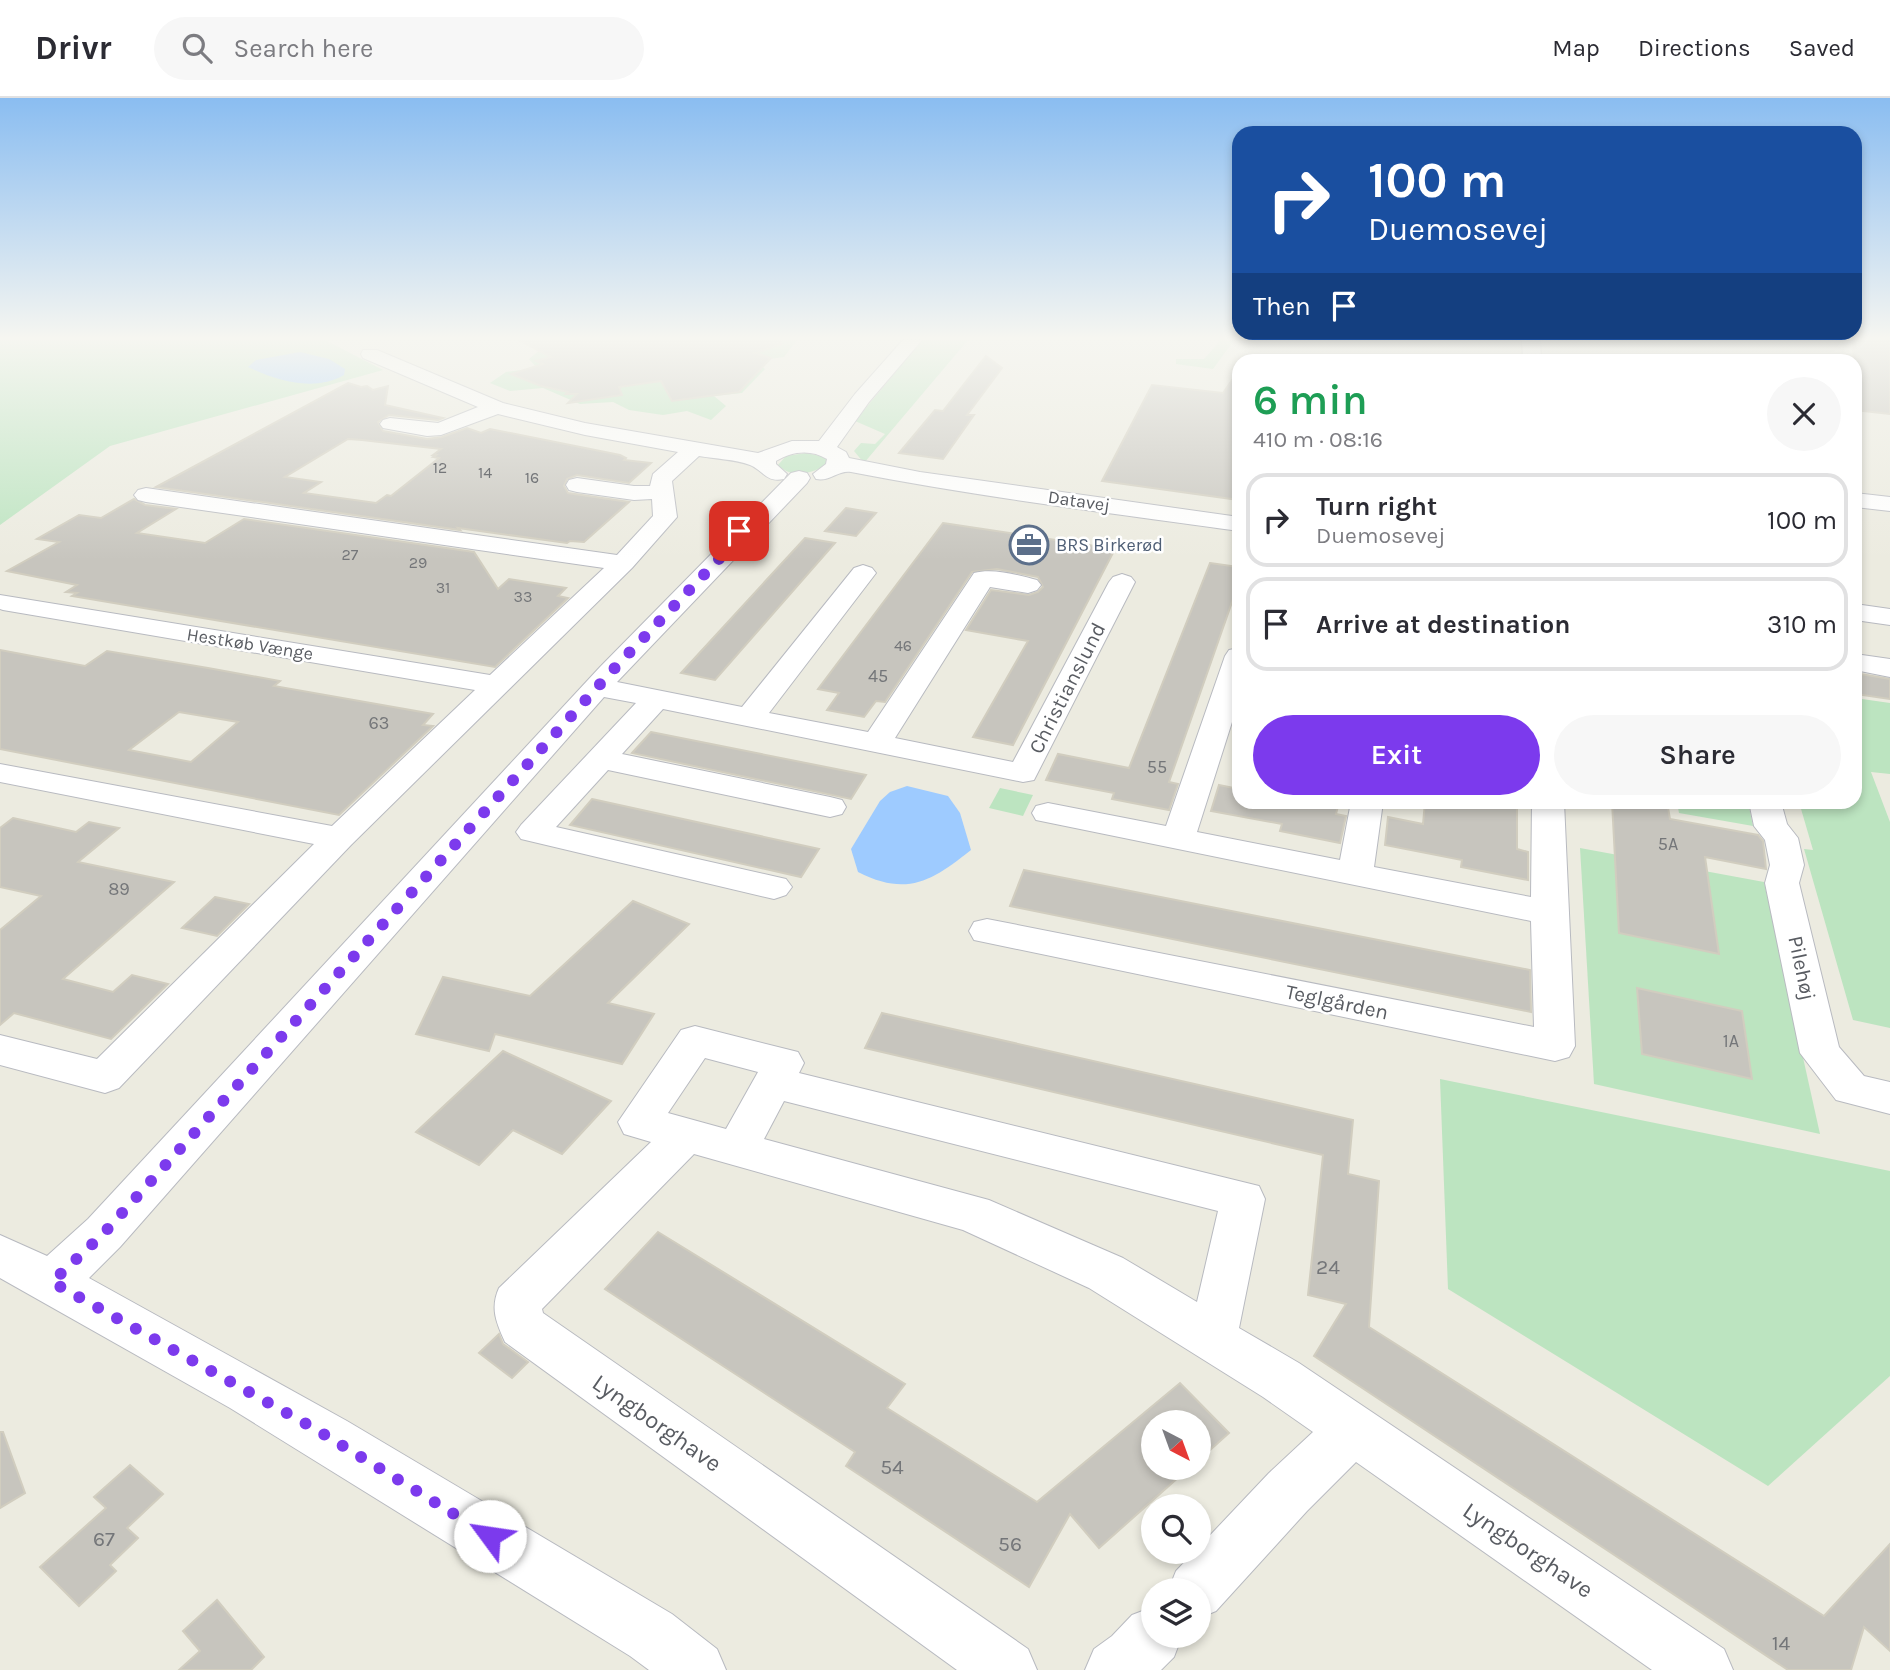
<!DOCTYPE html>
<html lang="en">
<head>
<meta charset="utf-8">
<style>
  :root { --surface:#fff; --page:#f7f7f7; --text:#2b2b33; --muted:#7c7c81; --line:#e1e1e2; --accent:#7c3aed }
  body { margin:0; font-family:Karla,sans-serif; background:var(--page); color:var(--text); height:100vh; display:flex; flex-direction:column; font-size:26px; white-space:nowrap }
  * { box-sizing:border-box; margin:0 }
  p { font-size:23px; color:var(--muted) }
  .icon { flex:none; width:38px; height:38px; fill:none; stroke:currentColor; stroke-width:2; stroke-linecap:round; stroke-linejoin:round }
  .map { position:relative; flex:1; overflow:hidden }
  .panel { position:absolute; left:1232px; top:256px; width:630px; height:455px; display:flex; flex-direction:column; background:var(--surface); border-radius:21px; box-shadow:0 4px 10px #0003 }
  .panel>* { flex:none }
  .hud { position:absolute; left:1232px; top:28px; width:630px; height:214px; border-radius:21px; box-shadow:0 4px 10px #0003; background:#1a4fa0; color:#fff; overflow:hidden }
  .needle { width:46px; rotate:139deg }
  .fabs { position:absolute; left:1141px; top:1312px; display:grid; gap:14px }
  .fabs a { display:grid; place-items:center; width:70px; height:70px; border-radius:50%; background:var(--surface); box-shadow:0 4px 10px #0003; font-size:35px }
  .pin { position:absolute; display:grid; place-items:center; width:60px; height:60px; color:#fff; margin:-30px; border-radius:14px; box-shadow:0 4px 10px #0006 }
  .me { position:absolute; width:77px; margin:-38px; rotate:301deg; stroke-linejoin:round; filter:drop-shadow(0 0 5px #0008) }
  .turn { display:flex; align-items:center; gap:24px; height:147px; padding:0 21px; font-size:32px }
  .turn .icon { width:91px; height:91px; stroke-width:2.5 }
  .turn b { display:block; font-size:49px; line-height:60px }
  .then { display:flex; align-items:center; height:66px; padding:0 21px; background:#0003; gap:14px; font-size:26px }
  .round { display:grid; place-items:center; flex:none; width:74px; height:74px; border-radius:37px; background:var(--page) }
  .summary { display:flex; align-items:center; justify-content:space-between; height:119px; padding:0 21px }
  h1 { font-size:42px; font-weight:600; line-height:52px; color:#1e9e55 }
  .action { display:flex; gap:14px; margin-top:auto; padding:14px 21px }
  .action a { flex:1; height:80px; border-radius:42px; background:var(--accent); color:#fff; font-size:28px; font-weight:600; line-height:80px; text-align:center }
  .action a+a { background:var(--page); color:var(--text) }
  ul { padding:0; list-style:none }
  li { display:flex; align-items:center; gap:21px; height:94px; margin:0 14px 10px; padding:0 7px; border:4px solid var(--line); border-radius:21px }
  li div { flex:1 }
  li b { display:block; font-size:26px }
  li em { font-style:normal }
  header { display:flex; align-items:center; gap:42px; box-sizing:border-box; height:98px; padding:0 35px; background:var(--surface); border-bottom:2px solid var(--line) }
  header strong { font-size:33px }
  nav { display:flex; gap:38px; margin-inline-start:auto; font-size:24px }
  .search { width:490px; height:63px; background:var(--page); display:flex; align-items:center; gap:18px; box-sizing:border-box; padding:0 24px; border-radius:38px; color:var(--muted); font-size:26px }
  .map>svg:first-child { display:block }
  .green { fill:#bce4c0 }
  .water { fill:#9ecbff }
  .building { fill:#c7c5be; stroke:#d1cdbf; stroke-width:2; fill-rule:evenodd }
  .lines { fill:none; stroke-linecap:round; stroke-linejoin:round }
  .minor-casing { stroke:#b8bac0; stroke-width:2 }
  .minor { fill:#fff; fill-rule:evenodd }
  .route { stroke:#7c3aed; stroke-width:12; stroke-dasharray:0 21.6 }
  .labels { text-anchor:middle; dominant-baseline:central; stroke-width:5; stroke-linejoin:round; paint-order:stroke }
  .far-number-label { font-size:16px; fill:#747679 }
  .far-street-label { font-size:18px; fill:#595c62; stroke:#fff }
  .far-service-label { font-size:18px; fill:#4e5e75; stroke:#fff; text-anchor:start }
  .number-label { font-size:18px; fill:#747679 }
  .street-label { font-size:21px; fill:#595c62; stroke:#fff }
  .near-number-label { font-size:21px; fill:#747679 }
  .near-street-label { font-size:24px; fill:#595c62; stroke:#fff }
</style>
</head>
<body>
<header>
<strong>Drivr</strong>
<div class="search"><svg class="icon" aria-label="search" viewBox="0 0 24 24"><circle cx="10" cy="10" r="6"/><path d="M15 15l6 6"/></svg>Search here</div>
<nav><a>Map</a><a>Directions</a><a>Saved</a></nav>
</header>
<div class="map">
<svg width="1890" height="1572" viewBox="0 0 1890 1572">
  <rect width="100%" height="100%" fill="#ecebe0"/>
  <g class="green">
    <polygon points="0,242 325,242 383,272 110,348 0,427"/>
    <polygon points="626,242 797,242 784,259 755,263 765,271 742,295 714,298 726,308 711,322 687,313 663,317 629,312 613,304 580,306 543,290 510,293 490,285 506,274 537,270 529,261 548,245"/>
    <polygon points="922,242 968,242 864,365 854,353 861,345 875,346 885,336 855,323"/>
    <polygon points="1221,242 1234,242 1213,271 1176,266 1176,261 1204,261"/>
    <path d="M806,355L825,359L829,365C814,375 793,382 778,367L786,358Z"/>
    <polygon points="1855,600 1890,605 1890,676 1871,674 1890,724 1890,930 1853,922 1804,751 1813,752 1799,704 1855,704"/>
    <polygon points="1000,690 1033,697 1023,718 989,710"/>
    <polygon points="1677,704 1748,704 1753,728 1679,715"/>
    <polygon points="1580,750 1764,784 1820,1036 1594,986"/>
    <polygon points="1440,981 1890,1073 1890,1278 1768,1388 1448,1191"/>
  </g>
  <g class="water">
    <path d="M300,254L329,261L345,271L344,277C314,294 277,283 248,269L256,262Z"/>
    <path d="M907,688L948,698L960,715L971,752C932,783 907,799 858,774L851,751L880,703L890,694Z"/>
  </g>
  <g class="building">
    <polygon points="519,242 781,242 782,246 755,255 771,260 739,294 672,303 661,283 619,289 622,297 568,305 577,296 566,296 568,294 541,288 511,276 543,266 536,263 551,259"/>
    <polygon points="1853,242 1890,242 1890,316 1855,312"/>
    <polygon points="986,258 1002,270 967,317 974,317 943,361 899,355 935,312 943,313"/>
    <polygon points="1239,272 1239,402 1102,383 1152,287 1223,295"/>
    <path d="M348,285L361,289L367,288L373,292L388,288L385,307L443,320L438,322L389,317L378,324L383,333L427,341L442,339L467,330L481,335L490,331L620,357L626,360L624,362L651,365L629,385L577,377L567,381L564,388L568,395L629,404L584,444L570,443L567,445L458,430L460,432L156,389ZM348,341L362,342L441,351L433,357H436L433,359L439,360L391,398L387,397L376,405L304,395L321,384L285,379Z"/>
    <polygon points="134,401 145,407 176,411 137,435 205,445 244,421 474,454 498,491 509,481 566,490 558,498 568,500 495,569 72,498 77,495 66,494 77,487 7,473 59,444 37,441 79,417 101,420"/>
    <polygon points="846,410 876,415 856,438 825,433"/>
    <polygon points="943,425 1115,451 1013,647 973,639 1028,543 966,532 991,492 1029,497 1038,494 1043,489 1038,479 997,471 972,474 885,604 876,603 864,619 827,612 839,595 818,591"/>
    <polygon points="805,440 835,445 715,582 681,575"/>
    <polygon points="1210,465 1239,469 1239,484 1169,684 1178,686 1169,712 1112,701 1114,695 1046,682 1058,656 1129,670"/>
    <path d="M0,552L85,568L107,553L208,570L280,583L274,588L433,616L423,627L433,628L339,717L0,651ZM179,614L238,624L191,664L129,652Z"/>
    <polygon points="1855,575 1890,581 1890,601 1855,596"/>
    <polygon points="651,634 866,677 851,701 632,655"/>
    <polygon points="1219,687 1239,691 1239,704 1339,704 1336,716 1346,718 1340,745 1280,733 1282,726 1211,713"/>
    <polygon points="592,701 819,751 801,779 570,727"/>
    <polygon points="1425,704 1517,704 1517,751 1528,754 1528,782 1461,769 1462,762 1385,747 1388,719 1423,726"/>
    <polygon points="1612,704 1667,704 1670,721 1758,737 1763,743 1766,771 1705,759 1719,856 1619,835"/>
    <polygon points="13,720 76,734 89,724 119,730 78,764 174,784 63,881 113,894 132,877 168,886 111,941 14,915 0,927 0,832 41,798 0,789 0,730"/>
    <polygon points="1024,772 1530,872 1531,914 1010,808"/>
    <polygon points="215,799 249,806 217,838 182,830"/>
    <polygon points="633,803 689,826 608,905 654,916 622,966 495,936 489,953 416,936 443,879 530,898"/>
    <polygon points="1637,890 1742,913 1752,981 1642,956"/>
    <polygon points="882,915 1353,1022 1348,1076 1379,1083 1369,1229 1824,1518 1890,1446 1890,1553 1864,1529 1851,1572 1788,1572 1314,1258 1346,1206 1308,1197 1323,1057 865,950"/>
    <polygon points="503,953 611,1003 562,1056 513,1032 479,1067 416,1034"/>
    <polygon points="658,1134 905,1286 887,1310 1037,1404 1180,1285 1229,1335 1199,1362 1199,1325 1153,1325 1153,1370 1189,1370 1099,1450 1070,1416 1029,1489 846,1368 855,1354 605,1191"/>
    <polygon points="499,1236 503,1246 528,1264 512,1280 479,1255"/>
    <polygon points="0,1334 3,1334 25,1395 0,1410"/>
    <polygon points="130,1367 163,1396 127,1430 138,1440 110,1467 116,1473 79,1508 40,1469 106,1410 94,1399"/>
    <polygon points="217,1502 264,1559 251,1572 179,1572 200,1553 183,1533"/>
  </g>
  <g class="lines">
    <defs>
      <g id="minor">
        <path d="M903,242H922L869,304L837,349L846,354L849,360L920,374L1239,419V433C1109,415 979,399 851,374C838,372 830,384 816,381L813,376L826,366L827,361C811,351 792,353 776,363V366L787,376L784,381C766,385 763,372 750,367C735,361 715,361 699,358L672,383L677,419L632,470L351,747L119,990L105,995L0,967V937L97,961L314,746L0,684V666L332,728L475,592L3,512L0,511V497L490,577L604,470L146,404L138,402L134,397L138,392L146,390L617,457L653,418L652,401L634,402L577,394L569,392L566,387L569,382L577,380L634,388H650L653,376L678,354L585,337L498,316L441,337L427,338L383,330L380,326L383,322L390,320L438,325L478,309L363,260L361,256L363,252H377L503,305L585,325L758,355L792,343H819L855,296Z"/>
        <polygon points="1522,242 1540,242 1541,262 1523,262"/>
        <path d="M799,373L807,375L810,380L807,385L617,584L742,609L854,470L863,467L872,470L876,475L769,615L868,634L974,475C993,470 1018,477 1037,482L1041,487L1037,492L1028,495L990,489L895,640L1013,664L1109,484L1113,479L1122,476L1131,479L1135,484L1034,682L1023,684L663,611L622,656L830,699L842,702L846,709L842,716L830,719L608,672L556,729L786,781L792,789L786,797L774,801L521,741L516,734L521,727L636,605L604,599L120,1149L89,1180L347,1323L672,1516L717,1551L726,1572H649L630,1558L230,1310L0,1180V1137L47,1158L88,1121L600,569L791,375Z"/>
        <polygon points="1855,395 1890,399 1890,413 1855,409"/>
        <polygon points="1855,506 1890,511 1890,527 1855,522"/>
        <polygon points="1239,550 1239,602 1197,734 1340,762 1351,704 1383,704 1374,769 1531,799 1532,704 1564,704 1575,948 1569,959 1555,963 974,842 969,833 974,824 987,821 1534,929 1531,823 1036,722 1032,715 1036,708 1048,705 1166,728 1225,558 1229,552"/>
        <polygon points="1855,556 1890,561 1890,579 1855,572"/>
        <polygon points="1749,704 1781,704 1787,726 1798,740 1804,767 1799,785 1839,949 1864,978 1890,984 1890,1016 1836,1002 1800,955 1765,785 1770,767 1765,742 1754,728"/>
        <path d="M695,928L798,954L804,965L799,975L1259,1088L1265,1101L1239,1230L1299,1265L1724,1551L1733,1572H1652L1356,1364L1307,1413L1216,1513L1199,1520V1493H1168L1176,1473L1194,1454H1199V1449L1269,1375L1313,1334L1263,1299L1089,1190L963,1132L694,1056L542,1211L543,1215L1028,1551L1037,1572H957L505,1244C496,1224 490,1210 499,1190L651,1044L624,1036L618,1024L681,932ZM705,960L758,974L726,1031L668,1015ZM784,1003L1218,1113L1197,1204L1123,1160L989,1102L764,1041Z"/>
        <polygon points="1153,1509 1153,1538 1182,1538 1174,1559 1161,1572 1085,1572 1094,1551 1112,1538 1132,1517"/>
      </g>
    </defs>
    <use href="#minor" class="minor-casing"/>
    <use href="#minor" class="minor"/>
  </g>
  <linearGradient id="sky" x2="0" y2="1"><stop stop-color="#8abdf1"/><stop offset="0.52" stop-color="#f6f6f1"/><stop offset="1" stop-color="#f6f6f1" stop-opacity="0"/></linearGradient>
  <rect width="1890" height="462" fill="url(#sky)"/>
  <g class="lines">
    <polyline class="route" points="490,1438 317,1332 52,1184 104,1135 610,575 737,442 739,433"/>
  </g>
  <defs>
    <symbol id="office-ring" viewBox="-11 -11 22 22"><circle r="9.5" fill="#fff" stroke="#5c6f8a" stroke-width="1.5"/><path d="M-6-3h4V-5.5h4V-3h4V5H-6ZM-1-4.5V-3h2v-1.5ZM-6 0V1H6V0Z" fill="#5c6f8a"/></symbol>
  </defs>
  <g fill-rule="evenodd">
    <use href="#office-ring" x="1007" y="425" width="44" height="44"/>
  </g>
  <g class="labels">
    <g class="far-number-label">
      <text x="440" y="369">12</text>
      <text x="485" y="374">14</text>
      <text x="532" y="379">16</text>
      <text x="350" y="456">27</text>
      <text x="418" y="464">29</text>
      <text x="443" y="489">31</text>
      <text x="523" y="498">33</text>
      <text x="903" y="547">46</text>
    </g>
    <g class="far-street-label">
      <text transform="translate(1079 403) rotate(8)">Datavej</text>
      <text transform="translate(250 546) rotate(9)">Hestkøb Vænge</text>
    </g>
    <g class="far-service-label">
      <text x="1056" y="447">BRS Birkerød</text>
    </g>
    <g class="number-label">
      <text x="878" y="578">45</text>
      <text x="379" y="625">63</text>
      <text x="1157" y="669">55</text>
      <text x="1668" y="746">5A</text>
      <text x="119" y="791">89</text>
      <text x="1731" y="943">1A</text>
    </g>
    <g class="street-label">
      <text transform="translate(1067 590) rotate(-63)">Christianslund</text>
      <text transform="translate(1802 870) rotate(78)">Pilehøj</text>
      <text transform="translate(1337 904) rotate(12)">Teglgården</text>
    </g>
    <g class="near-number-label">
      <text x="1328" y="1169">24</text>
      <text x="892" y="1369">54</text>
      <text x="104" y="1441">67</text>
      <text x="1010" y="1446">56</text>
      <text x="1781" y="1545">14</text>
    </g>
    <g class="near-street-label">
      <text transform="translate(657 1325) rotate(35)">Lyngborghave</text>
      <text transform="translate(1528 1452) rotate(34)">Lyngborghave</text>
    </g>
  </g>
</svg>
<div class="fabs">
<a><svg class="needle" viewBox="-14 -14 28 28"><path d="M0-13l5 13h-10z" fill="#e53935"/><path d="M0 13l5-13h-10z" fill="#7c7c81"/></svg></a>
<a><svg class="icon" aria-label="search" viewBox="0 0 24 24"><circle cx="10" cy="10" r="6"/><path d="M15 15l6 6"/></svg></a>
<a><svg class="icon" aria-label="layers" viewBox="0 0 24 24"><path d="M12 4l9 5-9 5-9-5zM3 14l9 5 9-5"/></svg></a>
</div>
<div class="pin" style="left:739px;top:433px;background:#d93025"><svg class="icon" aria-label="arrive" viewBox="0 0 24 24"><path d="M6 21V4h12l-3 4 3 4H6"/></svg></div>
<svg class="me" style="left:490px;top:1438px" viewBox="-20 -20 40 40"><circle r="19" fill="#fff"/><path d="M0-13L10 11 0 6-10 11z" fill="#7c3aed"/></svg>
<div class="hud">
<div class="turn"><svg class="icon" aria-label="right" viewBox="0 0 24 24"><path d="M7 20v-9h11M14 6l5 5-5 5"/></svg><div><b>100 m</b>Duemosevej</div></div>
<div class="then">Then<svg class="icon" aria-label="arrive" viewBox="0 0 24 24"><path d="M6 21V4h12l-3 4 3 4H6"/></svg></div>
</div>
<section class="panel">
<div class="summary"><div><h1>6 min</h1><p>410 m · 08:16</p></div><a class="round"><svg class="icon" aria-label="close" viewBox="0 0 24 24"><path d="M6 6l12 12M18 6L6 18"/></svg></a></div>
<ul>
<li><svg class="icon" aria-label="right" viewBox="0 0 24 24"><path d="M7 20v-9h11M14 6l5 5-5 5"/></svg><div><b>Turn right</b><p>Duemosevej</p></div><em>100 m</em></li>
<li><svg class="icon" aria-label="arrive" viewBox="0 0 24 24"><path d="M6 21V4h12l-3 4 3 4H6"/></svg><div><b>Arrive at destination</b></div><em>310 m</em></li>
</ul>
<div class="action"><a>Exit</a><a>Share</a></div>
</section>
</div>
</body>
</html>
